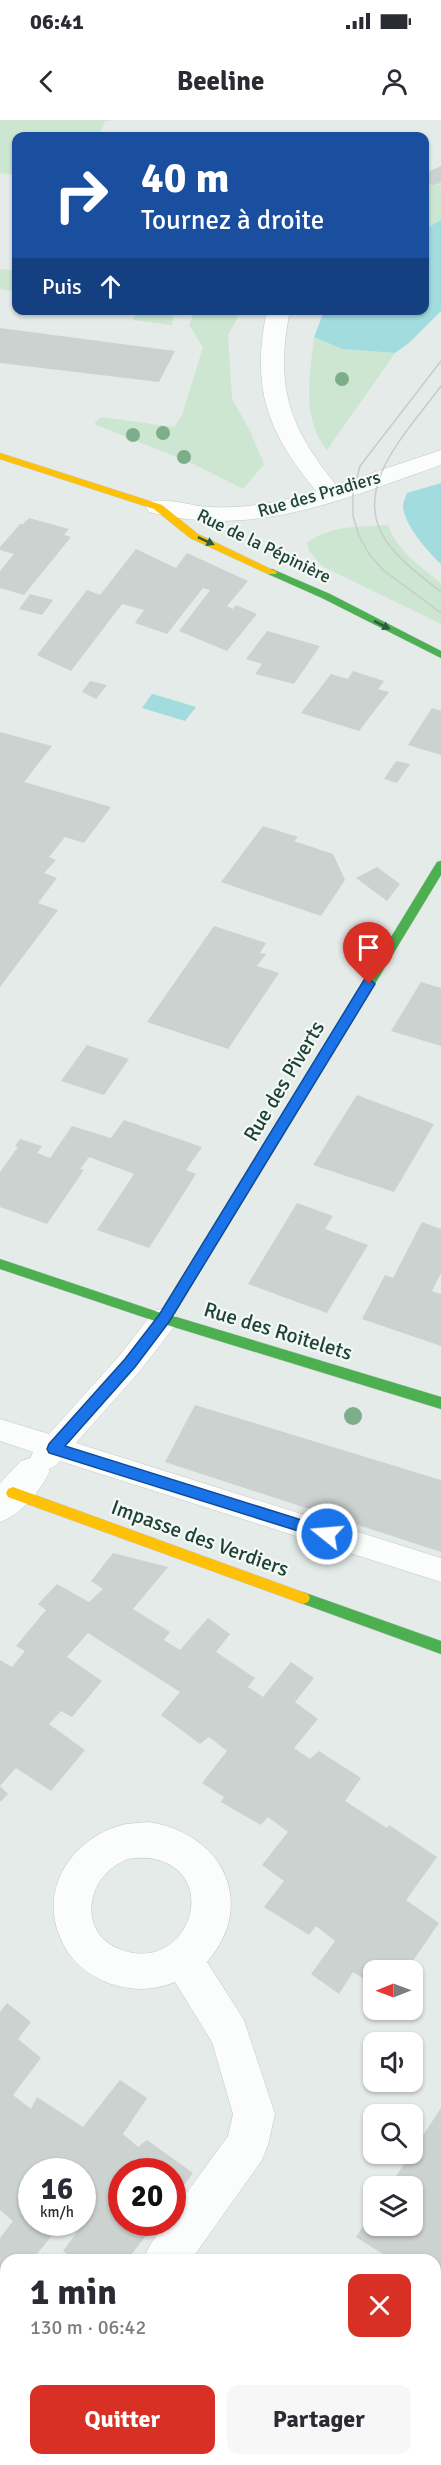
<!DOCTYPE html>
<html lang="fr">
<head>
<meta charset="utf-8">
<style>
  :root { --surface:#fff; --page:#f7f7f7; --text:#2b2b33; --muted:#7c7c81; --accent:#d93025 }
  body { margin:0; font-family:Signika,sans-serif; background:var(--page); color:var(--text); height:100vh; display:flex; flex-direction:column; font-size:22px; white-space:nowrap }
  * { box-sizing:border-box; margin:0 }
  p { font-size:20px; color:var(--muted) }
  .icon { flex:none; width:33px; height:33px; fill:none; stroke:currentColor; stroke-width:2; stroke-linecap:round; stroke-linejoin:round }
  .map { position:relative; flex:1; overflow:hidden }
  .sheet { position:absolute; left:0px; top:2134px; width:441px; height:212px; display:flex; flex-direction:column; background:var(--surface); border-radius:18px 18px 0 0; box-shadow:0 2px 4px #0004 }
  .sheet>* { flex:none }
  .hud { position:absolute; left:12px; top:12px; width:417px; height:183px; border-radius:12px; box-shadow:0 2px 4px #0004; background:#1a4fa0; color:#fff; overflow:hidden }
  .needle { width:39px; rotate:269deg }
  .controls { position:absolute; left:363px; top:1840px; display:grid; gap:12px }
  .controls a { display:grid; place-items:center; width:60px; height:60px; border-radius:12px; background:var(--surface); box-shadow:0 2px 4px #0004; font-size:30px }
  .speed { position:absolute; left:18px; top:2038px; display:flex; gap:12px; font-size:30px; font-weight:700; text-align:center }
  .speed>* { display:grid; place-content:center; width:78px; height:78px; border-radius:50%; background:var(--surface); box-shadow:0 2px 4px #0004; line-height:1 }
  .speed small { font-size:15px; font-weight:400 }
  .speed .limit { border:9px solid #d22; background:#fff; color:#111 }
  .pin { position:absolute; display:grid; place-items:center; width:51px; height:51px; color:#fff; margin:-62px -26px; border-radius:50% 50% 50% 0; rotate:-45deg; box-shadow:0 0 6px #0007 }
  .pin .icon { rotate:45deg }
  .me { position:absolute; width:66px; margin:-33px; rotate:287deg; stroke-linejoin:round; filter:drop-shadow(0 0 4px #0008) }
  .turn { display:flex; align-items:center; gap:21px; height:126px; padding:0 30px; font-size:27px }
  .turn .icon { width:78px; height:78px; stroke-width:2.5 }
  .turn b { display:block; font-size:42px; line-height:51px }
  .then { display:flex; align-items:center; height:57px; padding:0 30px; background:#0003; gap:12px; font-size:22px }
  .round { display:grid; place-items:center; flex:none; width:63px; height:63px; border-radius:12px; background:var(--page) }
  .head { display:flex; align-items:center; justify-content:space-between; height:102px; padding:0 30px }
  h1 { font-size:36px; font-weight:800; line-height:45px }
  .cta { display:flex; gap:12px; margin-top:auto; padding:12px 30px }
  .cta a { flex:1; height:69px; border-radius:12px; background:var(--accent); color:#fff; font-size:24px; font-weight:800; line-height:69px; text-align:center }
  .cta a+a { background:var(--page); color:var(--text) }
  .status { display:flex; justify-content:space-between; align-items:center; height:42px; padding:0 30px; background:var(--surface); direction:ltr }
  .status svg { height:16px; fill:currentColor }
  header { display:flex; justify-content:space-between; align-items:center; height:78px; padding:0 30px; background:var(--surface); font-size:27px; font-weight:800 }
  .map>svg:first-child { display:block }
  .green { fill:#cde6d1 }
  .water { fill:#a2dcde }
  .building { fill:#ccd2cf }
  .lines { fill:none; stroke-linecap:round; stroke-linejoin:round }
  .lane-casing { stroke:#c2c8c5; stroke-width:1 }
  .street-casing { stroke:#c2c8c5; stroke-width:1 }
  .fast-casing { stroke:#c0c9c5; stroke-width:1 }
  .slow-casing { stroke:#c0c9c5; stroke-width:1 }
  .lane { fill:#fbfcfc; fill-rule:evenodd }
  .street { fill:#fbfcfc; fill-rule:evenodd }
  .fast { fill:#4caf50; fill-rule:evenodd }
  .slow { fill:#ffc107; fill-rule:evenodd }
  .tram { stroke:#c7ccca; stroke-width:1.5 }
  .tree { fill:#7cae8a }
  .oneway { fill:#2b5c3c }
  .route { fill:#1a73e8; stroke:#114b97; stroke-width:1.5 }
  .labels { text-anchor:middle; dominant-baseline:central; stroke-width:4.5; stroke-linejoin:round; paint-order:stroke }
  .far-street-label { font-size:18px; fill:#204135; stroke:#f3faf6 }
  .street-label { font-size:21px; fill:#204135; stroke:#f3faf6 }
</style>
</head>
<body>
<div class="status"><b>06:41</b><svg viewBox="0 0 49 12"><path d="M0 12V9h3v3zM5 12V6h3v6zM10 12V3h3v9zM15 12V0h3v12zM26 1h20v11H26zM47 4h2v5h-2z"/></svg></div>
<header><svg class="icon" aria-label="back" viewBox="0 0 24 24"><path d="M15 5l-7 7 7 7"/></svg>Beeline<svg class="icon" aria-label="person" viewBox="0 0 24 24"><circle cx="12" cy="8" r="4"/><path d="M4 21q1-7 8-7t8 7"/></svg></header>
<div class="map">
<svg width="441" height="2345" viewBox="0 0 441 2345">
  <rect width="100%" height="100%" fill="#e5ebe8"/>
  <g class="green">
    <polygon points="0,0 115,0 105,1 99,16 16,16 16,55 0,53"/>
    <polygon points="424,63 441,65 441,100 425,109"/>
    <polygon points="0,149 16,151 16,172 0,169"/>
    <polygon points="195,190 241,191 228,215 232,279 250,311 264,344 243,369 189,342 94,304 101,297 174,307 182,295 203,227 189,205"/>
    <polygon points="137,191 174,191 172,205 133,200"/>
    <path d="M314,217L342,229L395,233L327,330C301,299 310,254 314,217Z"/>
    <path d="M388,405C396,430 421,447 441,463V504L322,446L309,431L307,423C330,405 360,407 388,405Z"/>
  </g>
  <g class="water">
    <polygon points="441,100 441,191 409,223 395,233 342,229 314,217 324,191 424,190 425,109"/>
    <path d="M441,363V444C428,432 405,406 403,387C403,383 406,376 407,373Z"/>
    <polygon points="152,574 153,574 196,587 185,601 142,588"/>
  </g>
  <g class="building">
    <polygon points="441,46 441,63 432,65 424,59 424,54"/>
    <polygon points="0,208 175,231 159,262 0,243"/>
    <polygon points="29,398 69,409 64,415 71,417 24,475 0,468 0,451 14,434 0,430 0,427 20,404 23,404"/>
    <polygon points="136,429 176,448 187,433 248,461 227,486 233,489 236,485 257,494 227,531 179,511 210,470 203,468 167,514 135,503 144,490 122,484 71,551 37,535 87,470 100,475"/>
    <polygon points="30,474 53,480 42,495 19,489"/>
    <polygon points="267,511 320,526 294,564 255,554 262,544 246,539"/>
    <polygon points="353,551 384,561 378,569 389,572 359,611 301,593 331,554 348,559"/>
    <polygon points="90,561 107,565 96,579 82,572"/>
    <polygon points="432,588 441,591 441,635 408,625"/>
    <polygon points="0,612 52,626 24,662 111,687 84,723 65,717 49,737 56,740 44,753 57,758 38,783 58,790 0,867"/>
    <polygon points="396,641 410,644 397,663 384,659"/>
    <polygon points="263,706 298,717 294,721 333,734 345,760 321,796 221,762"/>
    <polygon points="377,747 400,764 387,781 356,758"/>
    <polygon points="214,806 266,823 260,833 266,834 257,846 279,853 228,929 147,902"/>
    <polygon points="421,862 441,868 441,926 391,911"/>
    <polygon points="87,925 129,939 104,975 61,961"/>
    <polygon points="357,975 434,1004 394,1072 313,1045"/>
    <polygon points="124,1000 202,1027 186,1050 196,1054 149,1128 97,1110 134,1054 89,1037 80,1049 84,1050 47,1104 0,1087 0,1052 18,1027 15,1026 20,1019 42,1026 37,1033 50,1038 72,1006 111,1018"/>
    <polygon points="297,1083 333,1096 325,1109 368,1125 327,1193 248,1164"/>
    <polygon points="422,1102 441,1109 441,1153 432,1171 441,1174 441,1226 362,1199 385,1155 393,1158"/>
    <polygon points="195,1285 441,1360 441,1432 165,1342"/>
    <polygon points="113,1433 168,1447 133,1489 170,1512 164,1520 180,1530 208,1498 230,1514 216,1532 255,1558 248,1567 263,1577 291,1542 314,1558 295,1582 318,1599 294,1628 310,1639 319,1631 361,1658 345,1681 387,1708 389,1705 437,1737 406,1780 439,1803 406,1851 374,1851 374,1865 353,1852 339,1874 311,1854 335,1821 316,1806 309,1815 264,1787 284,1761 262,1745 288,1712 268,1697 261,1705 221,1682 224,1677 202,1663 227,1631 209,1617 200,1624 161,1595 180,1572 88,1513 67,1537 102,1561 72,1597 61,1591 49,1604 85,1630 51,1671 16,1648 0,1666 8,1674 0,1682 0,1540 12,1547 25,1531 16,1526 46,1490 38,1484 57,1464 89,1482 103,1469 91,1461"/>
    <polygon points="7,1883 31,1902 18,1919 41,1938 13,1975 31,1989 37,1977 83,2007 120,1960 147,1978 123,2014 138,2027 147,2020 193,2053 172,2081 172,2052 122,2052 122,2103 156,2103 127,2140 76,2140 63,2131 89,2096 82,2091 82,2052 32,2052 32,2103 62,2103 32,2140 6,2140 6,2173 0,2181 0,2118 13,2101 0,2090 0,1892"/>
    <polygon points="441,1988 441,2174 435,2170 435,2140 392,2140 356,2117 374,2090 374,2106 412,2106 412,2067 389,2067"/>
    <polygon points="108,2340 414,2340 422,2345 105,2345"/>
  </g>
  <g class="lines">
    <defs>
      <path id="lane" d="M164,1188L174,1191L178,1199L174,1207L140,1251L76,1323L441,1438V1462L60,1341C52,1350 46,1351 34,1347L30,1339L33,1332L0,1321V1299L49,1314L120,1235L154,1191Z"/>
      <g id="street">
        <path d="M267,190H290C275,266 288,306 336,365L441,330V345C343,379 255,419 149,392L146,387L149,382C168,377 190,386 209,387C245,389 282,382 316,371C266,310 251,268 267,190Z"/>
        <path d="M33,1337L45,1341L50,1351C41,1370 21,1395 0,1402V1363L21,1341Z"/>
        <path d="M149,1702C222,1713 258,1783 207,1842L244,1900L275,1994L268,2025L262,2040L191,2140H143L150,2125L165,2103H172V2093L228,2016L233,1994L212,1922L175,1862C152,1871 132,1871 108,1863C85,1853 70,1841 60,1817C38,1767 75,1715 126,1704C134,1703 141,1703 149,1702ZM149,1738C225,1749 189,1857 119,1829C76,1811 87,1755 126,1740C133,1737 142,1738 149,1738Z"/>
        <polygon points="6,2319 6,2340 35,2340 32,2345 0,2345 0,2321"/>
      </g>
      <g id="fast">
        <polygon points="272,449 330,474 441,531 441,538 322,478 268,454 268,450"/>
        <polygon points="441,741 441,755 173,1196 441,1277 441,1289 164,1204 0,1149 0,1139 161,1193 437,742"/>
        <polygon points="303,1472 441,1521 441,1534 298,1482 296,1478 298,1474"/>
      </g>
      <g id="slow">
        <polygon points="0,333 162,385 198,414 277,452 276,454 268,454 190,418 154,389 0,339"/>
        <polygon points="13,1367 308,1474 310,1478 308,1482 303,1484 8,1377 6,1373 8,1369"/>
      </g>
    </defs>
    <use href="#lane" class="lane-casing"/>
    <use href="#street" class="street-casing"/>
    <use href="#fast" class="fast-casing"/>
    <use href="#slow" class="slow-casing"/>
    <use href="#lane" class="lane"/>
    <use href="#street" class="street"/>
    <use href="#fast" class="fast"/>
    <use href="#slow" class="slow"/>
    <g class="tram">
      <polyline points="441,241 360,346 353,373 353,396 359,416 369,434 383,450 441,493"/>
      <path d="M441,266C410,309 348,368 387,422C401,442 422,457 441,472"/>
    </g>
  </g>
  <g class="tree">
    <circle cx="342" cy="259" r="7"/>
    <circle cx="163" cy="313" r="7"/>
    <circle cx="133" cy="315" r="7"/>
    <circle cx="184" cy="337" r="7"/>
    <circle cx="353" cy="1296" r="9"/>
  </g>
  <defs><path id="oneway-solid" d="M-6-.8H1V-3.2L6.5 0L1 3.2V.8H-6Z" transform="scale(1.5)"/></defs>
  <g class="oneway">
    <use href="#oneway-solid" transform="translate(206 421) rotate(25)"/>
    <use href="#oneway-solid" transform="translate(382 505) rotate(27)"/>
  </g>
  <polygon class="route" points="369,859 375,864 169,1202 135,1247 65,1326 327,1408 332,1410 334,1414 332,1418 327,1420 49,1333 47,1329 49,1324 125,1239 159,1195 364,860"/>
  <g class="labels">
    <g class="far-street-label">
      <text transform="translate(319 374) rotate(-16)">Rue des Pradiers</text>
      <text transform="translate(264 426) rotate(26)">Rue de la Pépinière</text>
    </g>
    <g class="street-label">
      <text transform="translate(284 961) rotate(-59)">Rue des Piverts</text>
      <text transform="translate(278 1211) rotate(17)">Rue des Roitelets</text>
      <text transform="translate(200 1418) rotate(20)">Impasse des Verdiers</text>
    </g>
  </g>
</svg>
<div class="controls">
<a><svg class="needle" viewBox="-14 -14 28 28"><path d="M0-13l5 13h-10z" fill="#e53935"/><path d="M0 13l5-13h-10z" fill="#7c7c81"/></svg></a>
<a><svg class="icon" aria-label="sound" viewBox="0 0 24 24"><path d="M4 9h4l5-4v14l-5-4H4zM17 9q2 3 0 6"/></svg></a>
<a><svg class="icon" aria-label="search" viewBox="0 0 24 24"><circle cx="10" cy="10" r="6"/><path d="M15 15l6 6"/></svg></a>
<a><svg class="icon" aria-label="layers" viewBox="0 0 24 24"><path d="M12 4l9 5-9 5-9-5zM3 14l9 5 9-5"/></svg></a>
</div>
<div class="speed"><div>16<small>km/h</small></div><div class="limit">20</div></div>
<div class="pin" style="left:369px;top:864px;background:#d93025"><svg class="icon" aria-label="arrive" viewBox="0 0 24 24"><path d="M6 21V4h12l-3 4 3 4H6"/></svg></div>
<svg class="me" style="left:327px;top:1414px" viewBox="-20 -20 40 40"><circle r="17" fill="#1a73e8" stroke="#fff" stroke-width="3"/><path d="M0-11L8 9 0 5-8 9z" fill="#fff"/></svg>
<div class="hud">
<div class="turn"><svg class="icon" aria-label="right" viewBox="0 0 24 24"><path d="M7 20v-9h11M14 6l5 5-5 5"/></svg><div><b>40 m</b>Tournez à droite</div></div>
<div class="then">Puis<svg class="icon" aria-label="ahead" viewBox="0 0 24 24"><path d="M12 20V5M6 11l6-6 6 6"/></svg></div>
</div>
<section class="sheet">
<div class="head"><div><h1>1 min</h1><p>130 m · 06:42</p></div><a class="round" style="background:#d93025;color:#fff"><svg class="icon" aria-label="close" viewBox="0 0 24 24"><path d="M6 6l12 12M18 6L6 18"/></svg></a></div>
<div class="cta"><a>Quitter</a><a>Partager</a></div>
</section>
</div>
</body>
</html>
